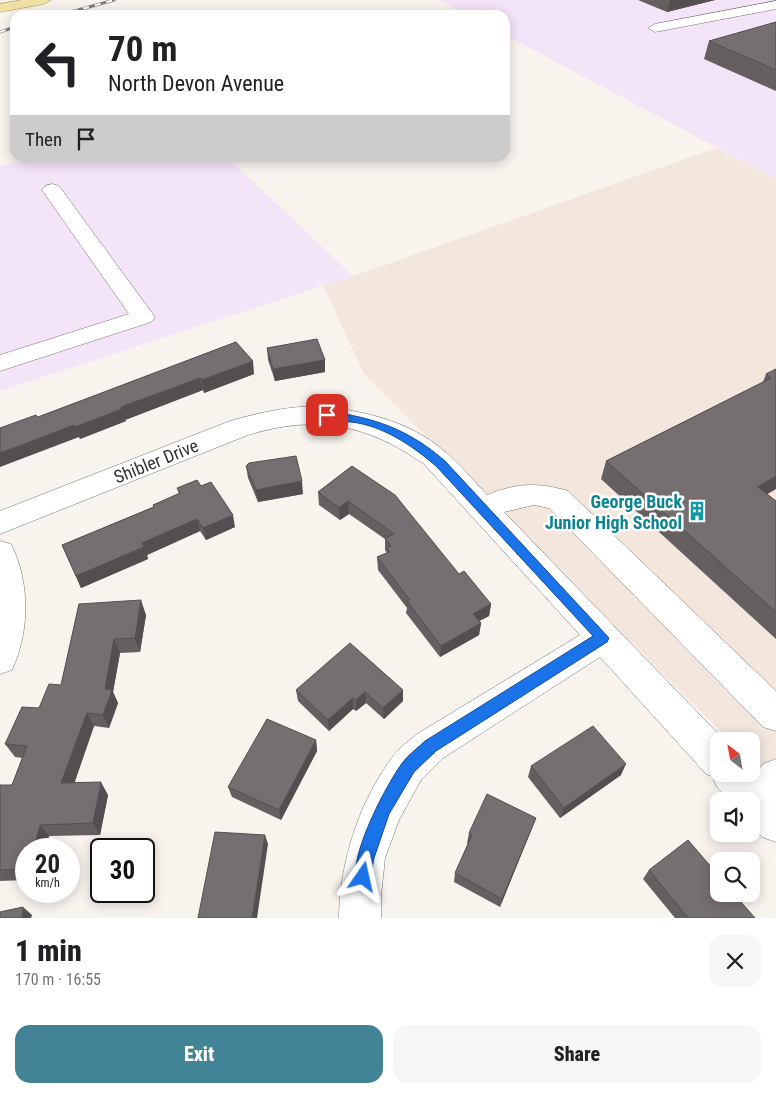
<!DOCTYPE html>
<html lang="en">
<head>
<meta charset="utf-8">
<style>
  :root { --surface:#fff; --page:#f6f6f6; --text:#202124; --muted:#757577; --accent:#428395 }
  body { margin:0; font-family:"Roboto Condensed",sans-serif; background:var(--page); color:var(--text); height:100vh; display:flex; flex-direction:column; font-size:19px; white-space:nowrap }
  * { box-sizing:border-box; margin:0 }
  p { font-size:16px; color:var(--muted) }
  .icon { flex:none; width:28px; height:28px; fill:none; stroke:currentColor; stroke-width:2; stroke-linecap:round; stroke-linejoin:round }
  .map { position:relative; height:918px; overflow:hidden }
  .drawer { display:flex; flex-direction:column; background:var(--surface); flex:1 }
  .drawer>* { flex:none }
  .top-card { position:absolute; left:10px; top:10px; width:500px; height:152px; border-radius:15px; box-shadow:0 2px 12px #0003; background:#fff; color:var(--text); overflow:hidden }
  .needle { width:32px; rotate:329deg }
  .buttons { position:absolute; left:710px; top:732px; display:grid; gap:10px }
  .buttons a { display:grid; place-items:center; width:50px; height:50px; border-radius:10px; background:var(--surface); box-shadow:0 2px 12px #0003; font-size:25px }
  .speed { position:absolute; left:15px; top:838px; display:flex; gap:10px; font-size:25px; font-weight:700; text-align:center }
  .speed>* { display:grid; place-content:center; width:65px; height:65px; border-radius:50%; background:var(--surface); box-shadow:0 2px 12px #0003; line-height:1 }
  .speed small { font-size:12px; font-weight:400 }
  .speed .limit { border:2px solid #111; border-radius:8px; background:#fff; color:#111 }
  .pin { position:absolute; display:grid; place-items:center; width:42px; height:42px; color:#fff; margin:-21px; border-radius:10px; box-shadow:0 2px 8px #0006 }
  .me { position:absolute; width:55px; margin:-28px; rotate:11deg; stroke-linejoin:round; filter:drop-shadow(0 0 4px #0008) }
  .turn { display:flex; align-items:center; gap:18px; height:105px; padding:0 15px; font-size:22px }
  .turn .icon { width:65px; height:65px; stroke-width:2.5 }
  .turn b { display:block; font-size:35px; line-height:42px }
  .then { display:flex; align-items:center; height:48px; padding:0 15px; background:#0003; gap:10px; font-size:19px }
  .round { display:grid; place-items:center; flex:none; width:52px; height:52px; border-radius:15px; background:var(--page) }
  .headline { display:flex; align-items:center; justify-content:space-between; height:85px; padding:0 15px }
  h1 { font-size:30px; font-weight:800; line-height:38px }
  .action { display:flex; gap:10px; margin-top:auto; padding:10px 15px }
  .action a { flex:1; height:58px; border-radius:15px; background:var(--accent); color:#fff; font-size:20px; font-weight:800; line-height:58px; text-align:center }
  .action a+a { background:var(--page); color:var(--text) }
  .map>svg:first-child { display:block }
  .built { fill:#f3e7dd }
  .industrial { fill:#f3e4f7 }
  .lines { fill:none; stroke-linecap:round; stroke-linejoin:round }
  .minor-casing { stroke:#78736f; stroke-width:1 }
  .major-casing { stroke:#a89655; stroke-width:1 }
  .minor { fill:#fff; fill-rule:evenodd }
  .major { fill:#f1e1a5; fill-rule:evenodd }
  .rail-casing { stroke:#827e7b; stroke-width:3 }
  .rail { stroke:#fff; stroke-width:2; stroke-dasharray:6; stroke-linecap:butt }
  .wall { fill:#655f61 }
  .shaded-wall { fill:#534e4f }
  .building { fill:#766f71; stroke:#534e4f }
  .route { fill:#1a73e8; stroke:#114b97 }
  .labels { text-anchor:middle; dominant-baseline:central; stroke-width:5; stroke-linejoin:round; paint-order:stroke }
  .street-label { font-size:18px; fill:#33312f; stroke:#fff }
  .culture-label { font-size:18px; font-weight:bold; fill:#0d838f; stroke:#fff; text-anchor:end }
</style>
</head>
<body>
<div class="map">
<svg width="776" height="918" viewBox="0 0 776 918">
  <rect width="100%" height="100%" fill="#f9f3ee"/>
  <polygon class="built" points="716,148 776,179 776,788 751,763 751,741 730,741 364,374 323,285 353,276"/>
  <g class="industrial">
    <polygon points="439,0 776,0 776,179 505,35 505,15 467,15"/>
    <polygon points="33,158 228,158 353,276 0,391 0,166"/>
  </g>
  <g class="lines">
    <defs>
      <g id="minor">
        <polygon points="776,1 776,9 655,32 648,28 655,24"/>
        <polygon points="52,184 59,186 155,317 151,322 0,371 0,355 129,314 42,190 45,186"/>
        <path d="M315,406C360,410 409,420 444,451C460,464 473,480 487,495C517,483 537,482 568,491L776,691V731L763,727L549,508L534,505L504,512L725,741H719V774H751V769L755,774L763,764L776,759V842L762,837L751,825V801H730L717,787L712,776L706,774L600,657L443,758L421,780L399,820L385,858L381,896V918H339C340,861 359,801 394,755C400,747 410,740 417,734L580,635L424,464C367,424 316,414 248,435L0,534V511L230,421C258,413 285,407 315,406Z"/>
        <path d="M0,541L11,544C30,582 30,631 12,670L0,674Z"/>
      </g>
      <polygon id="major" points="22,0 51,0 44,4 0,12 0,4"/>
    </defs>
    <use href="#minor" class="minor-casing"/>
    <use href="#major" class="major-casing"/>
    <use href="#minor" class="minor"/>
    <use href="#major" class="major"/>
    <defs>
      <g id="rail">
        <polyline points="60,15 114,0"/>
        <polyline points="0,32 15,27"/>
      </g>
    </defs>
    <use href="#rail" class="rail-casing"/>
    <use href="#rail" class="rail"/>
  </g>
  <g class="wall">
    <polygon points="638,0 715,0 667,12"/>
    <polygon points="776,22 776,91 704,59 709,41"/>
    <polygon points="236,342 254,374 204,393 203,390 125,420 126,421 80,439 79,437 38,417"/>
    <polygon points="267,348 325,360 325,372 275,381 268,360"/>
    <polygon points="776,369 767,494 776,501 776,639 601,479 606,461 763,382 766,374"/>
    <polygon points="246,466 303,494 258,502 248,478"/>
    <polygon points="352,466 459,574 491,604 489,616 479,621 481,623 479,635 440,657 406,613 407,608 378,570 377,557 387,553 385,550 385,539 349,514 340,520 319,505 318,492"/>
    <polygon points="201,486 235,527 206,540 200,531 147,555 148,559 81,588 62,545 153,507 153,505 179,494 177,488"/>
    <polygon points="79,604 146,615 140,652 120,653 113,692 118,703 109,728 94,726 74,783 108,795 100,835 49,836 26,849 26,880 0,881 0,785 12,785 22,758 15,757 5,744 61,685"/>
    <polygon points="296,690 403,690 403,701 384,719 366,703 356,711 353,709 329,731 298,701"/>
    <polygon points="316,740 317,751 281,820 232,797 228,787"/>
    <polygon points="531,766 621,775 560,818 528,777"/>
    <polygon points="532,828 500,907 454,882 455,873 468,844 467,843 469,833"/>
    <polygon points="649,870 755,918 675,918 643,879"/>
  </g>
  <g class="shaded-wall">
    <polygon points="670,0 715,0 667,12"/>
    <polygon points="325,360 325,372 275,381 273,369"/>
    <polygon points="253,361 254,374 204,393 202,380"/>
    <polygon points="200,378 203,390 125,420 126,421 80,439 75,427 121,407"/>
    <polygon points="74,425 79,437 0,467 0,453"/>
    <polygon points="776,476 776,489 749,505 758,487"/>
    <polygon points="302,481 303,494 258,502 256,490"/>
    <polygon points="348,501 349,514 340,520 339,508"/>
    <polygon points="233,515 235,527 206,540 203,528"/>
    <polygon points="197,519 200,531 147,555 148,559 81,588 76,576 142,543"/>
    <polygon points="141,600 146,615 140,652 135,638"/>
    <polygon points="491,604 489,616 471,625 473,614"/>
    <polygon points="481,623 479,635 440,657 441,646"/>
    <polygon points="114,639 120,653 113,692 118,703 109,728 103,715 105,689"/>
    <polygon points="403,690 403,701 384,719 383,708"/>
    <polygon points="365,692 366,703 356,711 356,700"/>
    <polygon points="353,698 353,709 329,731 328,720"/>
    <polygon points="87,713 94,726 70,796 61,783"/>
    <polygon points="316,740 317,751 281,820 279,810"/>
    <polygon points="626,764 621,775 560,818 564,808"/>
    <polygon points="101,782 108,795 100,835 93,823"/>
    <polygon points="536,818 532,828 500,907 502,899"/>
    <polygon points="40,825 49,836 46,849 34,849"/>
    <polygon points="265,835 268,844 257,918 252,918"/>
    <polygon points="23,907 32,915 31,918 22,918"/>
  </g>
  <g class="building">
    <polygon points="776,22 776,70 709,41"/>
    <polygon points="317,339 325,360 273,369 267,348"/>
    <polygon points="236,342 253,361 202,380 200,378 121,407 122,409 75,427 74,425 0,453 0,428 36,415 38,417"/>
    <polygon points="776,369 776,476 758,487 776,501 776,612 606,461 771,378 766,374"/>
    <polygon points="296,456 302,481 256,490 246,466 249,463"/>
    <polygon points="352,466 395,495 459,574 464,571 491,604 473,614 481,623 441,646 407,601 410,600 377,557 389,552 387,548 391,546 385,538 394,534 348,501 339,508 318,492"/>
    <polygon points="197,480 201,486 211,482 233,515 203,528 197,519 142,543 144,547 76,576 62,545 154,507 153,505 180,493 177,488"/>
    <polygon points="141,600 135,638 114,639 105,689 112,690 103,715 87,713 61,783 101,782 93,823 40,825 34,849 26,849 26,869 0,870 0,785 12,785 27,746 5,744 22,707 39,708 49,684 61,685 79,604"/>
    <polygon points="350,643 403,690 383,708 365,692 356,700 353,698 328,720 296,690"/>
    <polygon points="267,719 316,740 279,810 228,787"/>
    <polygon points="593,726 626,764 564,808 531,766"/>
    <polygon points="487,794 536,818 502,899 455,873 472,835 469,833"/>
    <polygon points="215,832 265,835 252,918 198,918"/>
    <polygon points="688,840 719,876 719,894 734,894 755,918 688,918 649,870"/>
    <polygon points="23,907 22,918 0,918 0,912"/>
  </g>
  <path class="route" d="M327,411C375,418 408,429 445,461L609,638L607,642L436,751L414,772L389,814L374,858L369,883L363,886L357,883C347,859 387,783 403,762C409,754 418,748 425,741L593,636L437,467C414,447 388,429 358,423C346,421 334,421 323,418L321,415L323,413Z"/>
  <defs>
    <symbol id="building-bare" viewBox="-9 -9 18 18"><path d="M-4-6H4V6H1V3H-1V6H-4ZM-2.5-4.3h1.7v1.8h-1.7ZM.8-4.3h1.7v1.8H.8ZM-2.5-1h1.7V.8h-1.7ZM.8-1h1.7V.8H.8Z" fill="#0f9aa8" stroke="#fff" stroke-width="2.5" paint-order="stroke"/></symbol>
  </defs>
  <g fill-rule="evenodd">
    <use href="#building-bare" x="683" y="497" width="28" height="28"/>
  </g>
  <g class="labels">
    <g class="street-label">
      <text transform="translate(156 461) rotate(-22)">Shibler Drive</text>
    </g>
    <g class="culture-label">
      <text x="682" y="501">George Buck<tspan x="682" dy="21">Junior High School</tspan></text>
    </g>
  </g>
</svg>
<div class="buttons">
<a><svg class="needle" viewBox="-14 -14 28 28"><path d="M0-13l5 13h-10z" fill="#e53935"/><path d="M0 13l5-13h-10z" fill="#757577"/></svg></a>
<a><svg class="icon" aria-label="sound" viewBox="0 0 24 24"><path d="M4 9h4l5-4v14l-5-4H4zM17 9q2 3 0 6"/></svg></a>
<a><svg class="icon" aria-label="search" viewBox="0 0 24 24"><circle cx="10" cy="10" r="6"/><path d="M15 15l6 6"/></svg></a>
</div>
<div class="speed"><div>20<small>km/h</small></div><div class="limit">30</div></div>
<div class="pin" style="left:327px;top:415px;background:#d93025"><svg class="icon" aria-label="arrive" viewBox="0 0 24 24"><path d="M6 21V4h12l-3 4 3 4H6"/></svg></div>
<svg class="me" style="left:363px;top:877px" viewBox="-20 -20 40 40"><path d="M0-17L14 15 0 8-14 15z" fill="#1a73e8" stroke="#fff" stroke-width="4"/></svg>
<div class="top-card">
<div class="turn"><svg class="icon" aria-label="left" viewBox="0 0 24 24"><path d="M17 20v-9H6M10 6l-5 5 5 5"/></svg><div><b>70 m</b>North Devon Avenue</div></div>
<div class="then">Then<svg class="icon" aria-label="arrive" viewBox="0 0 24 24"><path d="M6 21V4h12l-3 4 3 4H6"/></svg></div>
</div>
</div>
<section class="drawer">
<div class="headline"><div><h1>1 min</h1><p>170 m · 16:55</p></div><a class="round"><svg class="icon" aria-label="close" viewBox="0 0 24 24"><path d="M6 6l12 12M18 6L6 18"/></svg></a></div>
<div class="action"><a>Exit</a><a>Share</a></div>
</section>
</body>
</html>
